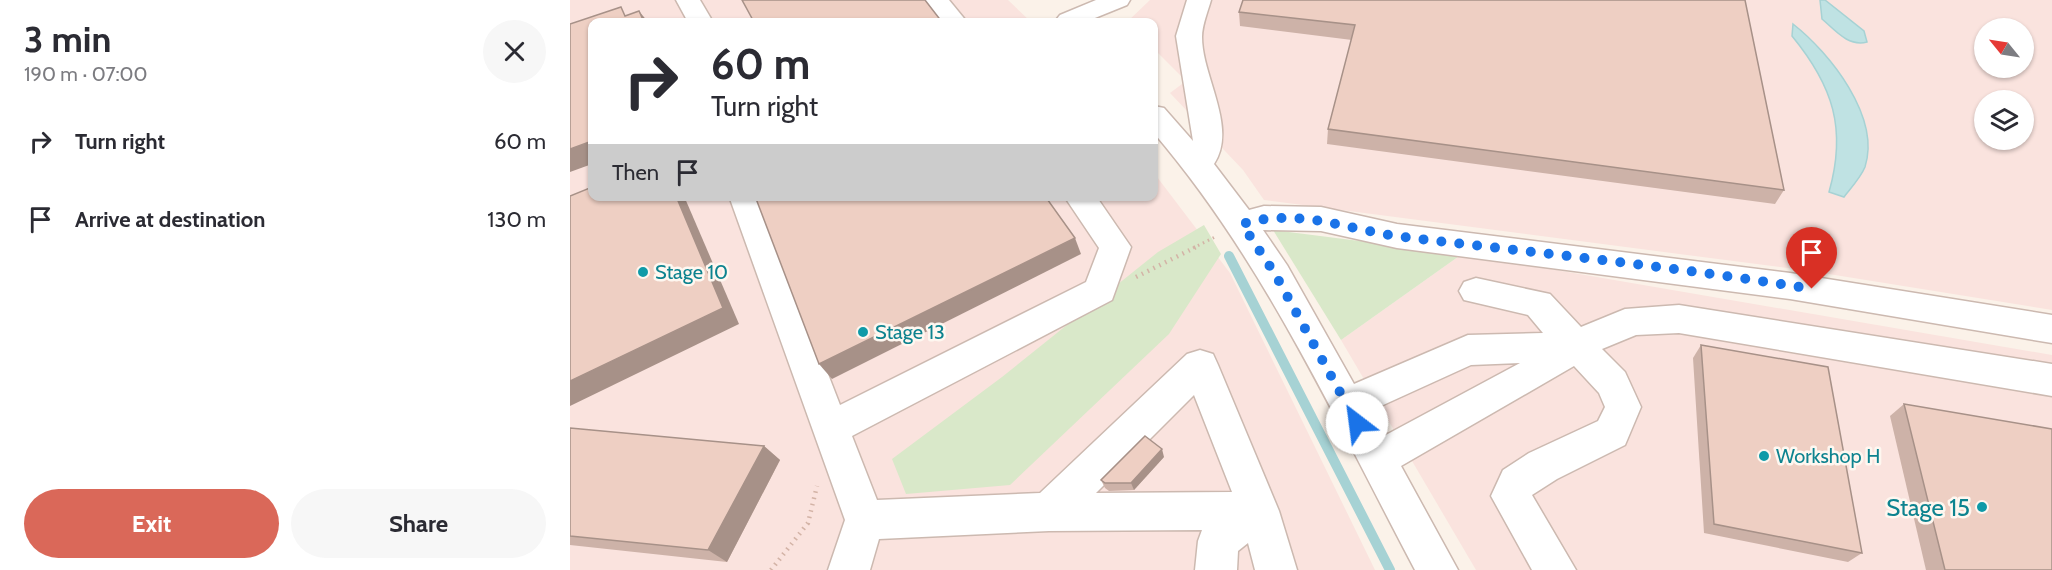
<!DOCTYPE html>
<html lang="en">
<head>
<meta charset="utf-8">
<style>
  :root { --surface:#fff; --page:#f7f7f7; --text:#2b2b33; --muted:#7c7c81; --accent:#da6859 }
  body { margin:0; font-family:Cabin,sans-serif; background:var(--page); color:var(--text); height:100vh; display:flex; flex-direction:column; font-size:22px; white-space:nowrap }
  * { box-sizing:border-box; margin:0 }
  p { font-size:20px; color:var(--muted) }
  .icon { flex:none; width:33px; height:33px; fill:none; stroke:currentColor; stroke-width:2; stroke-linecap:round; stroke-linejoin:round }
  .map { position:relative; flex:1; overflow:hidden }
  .panel { display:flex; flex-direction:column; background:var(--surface); width:570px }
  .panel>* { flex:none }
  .hud { position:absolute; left:18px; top:18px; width:570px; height:183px; border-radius:12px; box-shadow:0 2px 4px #0004; background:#fff; color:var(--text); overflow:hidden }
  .needle { width:39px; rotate:300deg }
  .buttons { position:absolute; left:1404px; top:18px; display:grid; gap:12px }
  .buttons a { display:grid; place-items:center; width:60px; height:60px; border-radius:50%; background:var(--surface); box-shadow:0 2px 4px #0004; font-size:30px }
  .pin { position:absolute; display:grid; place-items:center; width:51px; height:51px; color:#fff; margin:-62px -26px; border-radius:50% 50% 50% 0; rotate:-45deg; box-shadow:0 0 6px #0007 }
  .pin .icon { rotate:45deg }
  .me { position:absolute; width:66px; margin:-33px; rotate:330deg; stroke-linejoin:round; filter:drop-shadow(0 0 4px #0008) }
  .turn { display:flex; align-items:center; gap:21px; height:126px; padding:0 24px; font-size:27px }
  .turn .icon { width:78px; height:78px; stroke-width:2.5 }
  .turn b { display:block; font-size:42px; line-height:51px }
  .then { display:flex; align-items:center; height:57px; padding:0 24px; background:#0003; gap:12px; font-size:22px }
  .round { display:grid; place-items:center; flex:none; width:63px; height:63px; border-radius:32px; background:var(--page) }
  .headline { display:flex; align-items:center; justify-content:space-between; height:102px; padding:0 24px }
  h1 { font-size:36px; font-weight:800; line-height:45px }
  .cta { display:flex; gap:12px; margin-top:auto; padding:12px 24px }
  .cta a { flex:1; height:69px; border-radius:36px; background:var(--accent); color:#fff; font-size:24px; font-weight:800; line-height:69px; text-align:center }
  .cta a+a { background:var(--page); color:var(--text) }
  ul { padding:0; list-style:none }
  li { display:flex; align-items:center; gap:18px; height:78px; padding:0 24px }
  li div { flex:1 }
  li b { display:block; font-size:22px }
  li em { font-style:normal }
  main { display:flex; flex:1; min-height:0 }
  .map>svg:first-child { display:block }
  .commercial { fill:#fae3de; fill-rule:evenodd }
  .green { fill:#d9e8c9 }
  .water { fill:#bfe2e3; stroke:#a6d2d4; stroke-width:1.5 }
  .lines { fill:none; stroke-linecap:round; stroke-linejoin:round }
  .stream { stroke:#a6d2d4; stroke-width:10 }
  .minor-casing { stroke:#ccb9b0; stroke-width:3 }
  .path-far1 { stroke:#d3b3a6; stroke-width:3; stroke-dasharray:1.5 4; stroke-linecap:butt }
  .path { stroke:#d3b3a6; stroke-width:4.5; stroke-dasharray:1.5 5; stroke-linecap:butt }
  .minor { fill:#fff; fill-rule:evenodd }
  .wall { fill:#cdb2a8 }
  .shaded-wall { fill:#a79188 }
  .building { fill:#eecfc3; stroke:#a79188; stroke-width:1.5 }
  .route { stroke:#1a73e8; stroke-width:10; stroke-dasharray:0 18 }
  .culture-dot { fill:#0f9aa8; stroke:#fef7f0; stroke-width:2 }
  .labels { text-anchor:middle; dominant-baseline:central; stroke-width:5; stroke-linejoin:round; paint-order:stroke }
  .culture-label { font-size:20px; fill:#0d838f; stroke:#fef7f0; text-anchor:start }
  .near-culture-label { font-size:24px; fill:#0d838f; stroke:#fef7f0; text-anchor:end }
</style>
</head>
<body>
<main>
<section class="panel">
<div class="headline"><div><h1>3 min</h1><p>190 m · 07:00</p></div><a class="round"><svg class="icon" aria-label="close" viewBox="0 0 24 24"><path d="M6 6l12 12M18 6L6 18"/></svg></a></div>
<ul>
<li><svg class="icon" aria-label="right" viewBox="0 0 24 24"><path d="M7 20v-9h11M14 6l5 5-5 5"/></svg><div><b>Turn right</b></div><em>60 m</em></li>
<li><svg class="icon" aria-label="arrive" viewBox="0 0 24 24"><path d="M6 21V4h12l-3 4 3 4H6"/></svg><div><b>Arrive at destination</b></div><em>130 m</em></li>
</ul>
<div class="cta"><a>Exit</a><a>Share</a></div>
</section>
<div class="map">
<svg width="1482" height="570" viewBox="0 0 1482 570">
  <rect width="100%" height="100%" fill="#fbf2e9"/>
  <g class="commercial">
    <polygon points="0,0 438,0 461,22 22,22 22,196 584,196 584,173 660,273 805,570 0,570"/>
    <path d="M580,0H1482V310L1240,271L694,200L673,170L600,93L616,81L584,49V22H557ZM1414,28H1454V68H1414ZM1414,100H1454V140H1414Z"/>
    <polygon points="892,254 1482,355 1482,570 906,570 771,340"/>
  </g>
  <g class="green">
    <polygon points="634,225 651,254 599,334 440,485 336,494 322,459 432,377 588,252"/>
    <polygon points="703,230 892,254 771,340"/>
  </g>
  <g class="water">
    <path d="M1250,0H1255L1294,31L1297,42C1278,47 1265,30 1252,19Z"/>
    <path d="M1223,24C1260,53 1311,117 1295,167C1291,177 1281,188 1274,197L1259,192C1277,129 1263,86 1222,36Z"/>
  </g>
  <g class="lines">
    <polyline class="stream" points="659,256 820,570"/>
    <defs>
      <g id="minor">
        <polygon points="106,0 130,0 143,22 118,22"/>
        <polygon points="354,0 379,0 397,22 371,22"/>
        <polygon points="526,0 560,0 557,5 515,22 488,22 486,20 490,15"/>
        <path d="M617,0H641C638,11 632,25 632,37C632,77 668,127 644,164L679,210L694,206L751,207L827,224L1220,273L1482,315V343L1220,299L827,248L751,231L693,230L717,265L784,384L898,335L973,333L958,315L894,300L889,291L894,282L906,278L980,294L1011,327L1055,309L1109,305L1482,364V396L1109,333L1066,335L1032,349L1055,372L1071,407L1055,445L987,479L962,495L1006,570H962L921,496L933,470L959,453L1028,421L1035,407L1029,393L1004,366L831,466L888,570H845C765,419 695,263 584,133V106L594,108L623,141L606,36ZM950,363L814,436L800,411L901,365Z"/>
        <path d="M159,196H189L270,405L516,282L529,248L494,196H526L561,247L542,300L282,436L307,500L470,493L617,354L630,350L643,354L648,365L709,511L727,570H685L678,543L668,551L667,570H625L628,541L632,530L479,531L309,539L300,570H258L275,520ZM624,395L662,492L526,493Z"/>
      </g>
    </defs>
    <use href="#minor" class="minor-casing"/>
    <polyline class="path-far1" points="623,248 645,237"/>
    <g class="path">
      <polyline points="566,277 626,247"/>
      <polyline points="201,570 238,523 247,486"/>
    </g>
    <use href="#minor" class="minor"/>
  </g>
  <g class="wall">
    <polygon points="1175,0 1214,190 1205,204 757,144 758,129 782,40 670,26 669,12"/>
    <polygon points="1131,345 1292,553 1278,562 1134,533 1123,358"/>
    <polygon points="1334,404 1482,570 1356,570 1320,416"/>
    <polygon points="0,428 194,446 210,460 157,562 0,545"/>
    <polygon points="594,457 564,490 539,491 535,488 531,480"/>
  </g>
  <g class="shaded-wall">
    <polygon points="69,11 78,22 74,22"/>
    <polygon points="22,141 22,164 0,172 0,149"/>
    <polygon points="106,196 114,196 169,324 0,406 0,381"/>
    <polygon points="505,238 511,254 262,379 249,364"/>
    <polygon points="194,446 210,460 157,562 138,550"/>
    <polygon points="592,449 594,457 564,490 561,483"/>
  </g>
  <g class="building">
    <polygon points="172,0 355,0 372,22 184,22"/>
    <polygon points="673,0 1175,0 1214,190 758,129 785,25 669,12"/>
    <polygon points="51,7 55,16 69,11 74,22 22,22 22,141 0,149 0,24"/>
    <polygon points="22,187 22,196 106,196 153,308 0,381 0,196"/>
    <polygon points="185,196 475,196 505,238 249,364"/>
    <polygon points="1131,345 1258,367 1292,553 1144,524"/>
    <polygon points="1334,404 1482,429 1482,570 1375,570"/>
    <polygon points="0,428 194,446 138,550 0,536"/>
    <polygon points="575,436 592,449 561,483 535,483 531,480"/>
  </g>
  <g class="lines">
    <path class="route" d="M787,423L705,274L672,224C730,207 777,230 833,237C969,253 1107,267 1242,289"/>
  </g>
  <g class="culture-dot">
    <circle cx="73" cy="272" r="6"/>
    <circle cx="293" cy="332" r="6"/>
    <circle cx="1194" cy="456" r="6"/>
    <circle cx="1412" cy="507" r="6"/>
  </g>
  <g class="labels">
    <g class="culture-label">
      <text x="85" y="272">Stage 10</text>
      <text x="305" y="332">Stage 13</text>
      <text x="1206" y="456">Workshop H</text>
    </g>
    <g class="near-culture-label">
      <text x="1400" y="507">Stage 15</text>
    </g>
  </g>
</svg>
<div class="buttons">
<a><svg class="needle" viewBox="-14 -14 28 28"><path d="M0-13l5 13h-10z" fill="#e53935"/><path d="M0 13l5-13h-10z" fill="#7c7c81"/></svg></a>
<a><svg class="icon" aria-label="layers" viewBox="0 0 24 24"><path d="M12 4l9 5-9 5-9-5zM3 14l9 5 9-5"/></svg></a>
</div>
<div class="pin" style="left:1242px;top:289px;background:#d93025"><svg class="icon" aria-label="arrive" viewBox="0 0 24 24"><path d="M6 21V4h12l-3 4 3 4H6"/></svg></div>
<svg class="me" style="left:787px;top:423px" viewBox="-20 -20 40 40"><circle r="19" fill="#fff"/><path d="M0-13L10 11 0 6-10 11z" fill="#1a73e8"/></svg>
<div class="hud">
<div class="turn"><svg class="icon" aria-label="right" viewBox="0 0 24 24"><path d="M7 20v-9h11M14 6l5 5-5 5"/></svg><div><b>60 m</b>Turn right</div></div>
<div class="then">Then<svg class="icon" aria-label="arrive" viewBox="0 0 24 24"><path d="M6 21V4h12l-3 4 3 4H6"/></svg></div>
</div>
</div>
</main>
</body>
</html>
